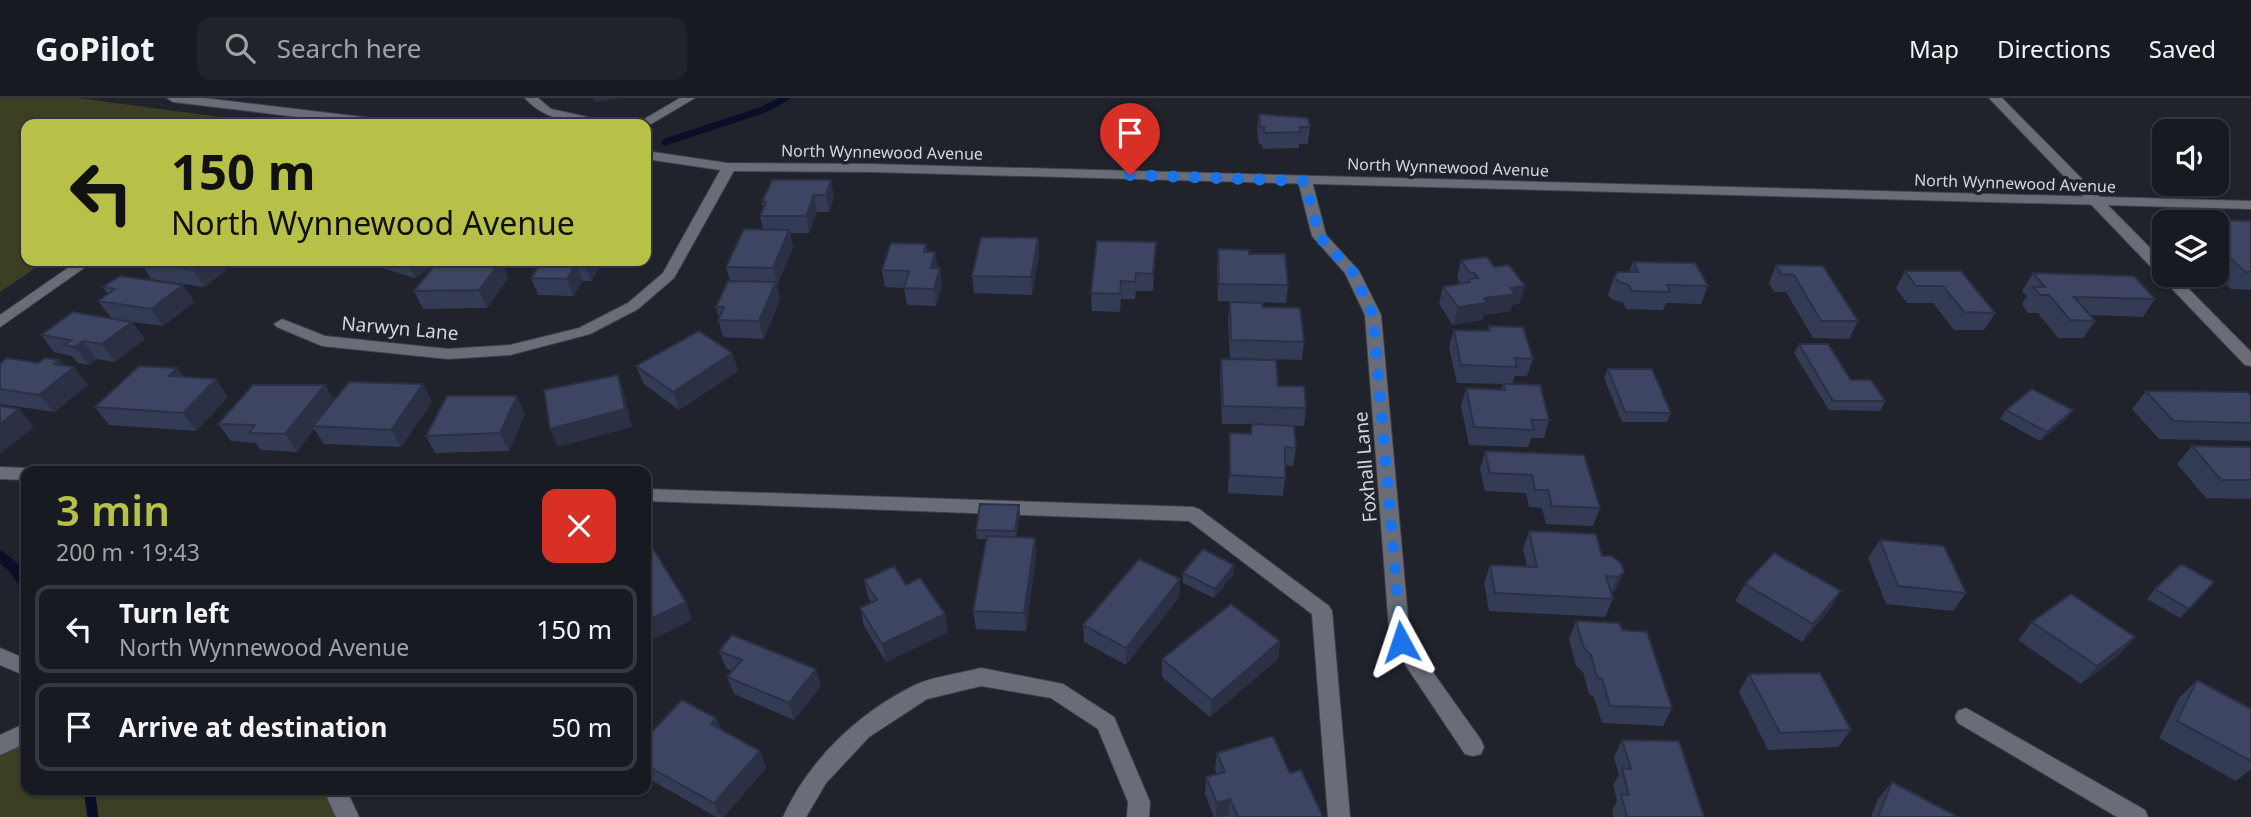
<!DOCTYPE html>
<html lang="en">
<head>
<meta charset="utf-8">
<style>
  :root { --surface:#181a21; --page:#21232a; --text:#f1f3f6; --muted:#9fa1a5; --line:#36383f; --accent:#b7c148 }
  body { margin:0; font-family:"Noto Sans",sans-serif; background:var(--page); color:var(--text); height:100vh; display:flex; flex-direction:column; font-size:26px; white-space:nowrap }
  * { box-sizing:border-box; margin:0 }
  p { font-size:23px; color:var(--muted) }
  .icon { flex:none; width:38px; height:38px; fill:none; stroke:currentColor; stroke-width:2; stroke-linecap:round; stroke-linejoin:round }
  .map { position:relative; flex:1; overflow:hidden }
  .panel { position:absolute; left:21px; top:368px; width:630px; height:329px; display:flex; flex-direction:column; background:var(--surface); border-radius:14px; box-shadow:0 2px 5px #0004,0 0 0 2px var(--line) }
  .panel>* { flex:none }
  .hud { position:absolute; left:21px; top:21px; width:630px; height:147px; border-radius:14px; box-shadow:0 2px 5px #0004,0 0 0 2px var(--line); background:#b7c148; color:#111; overflow:hidden }
  .buttons { position:absolute; left:2152px; top:21px; display:grid; gap:14px }
  .buttons a { display:grid; place-items:center; width:77px; height:77px; border-radius:14px; background:var(--surface); box-shadow:0 2px 5px #0004,0 0 0 2px var(--line); font-size:35px }
  .pin { position:absolute; display:grid; place-items:center; width:60px; height:60px; color:#fff; margin:-72px -30px; border-radius:50% 50% 50% 0; rotate:-45deg; box-shadow:0 0 7px #0007 }
  .pin .icon { rotate:45deg }
  .me { position:absolute; width:77px; margin:-38px; rotate:355deg; stroke-linejoin:round; filter:drop-shadow(0 0 5px #0008) }
  .turn { display:flex; align-items:center; gap:24px; height:147px; padding:0 35px; font-size:32px }
  .turn .icon { width:91px; height:91px; stroke-width:2.5 }
  .turn b { display:block; font-size:49px; line-height:60px }
  .round { display:grid; place-items:center; flex:none; width:74px; height:74px; border-radius:14px; background:var(--page) }
  .headline { display:flex; align-items:center; justify-content:space-between; height:119px; padding:0 35px }
  h1 { font-size:42px; font-weight:600; line-height:52px; color:var(--accent) }
  ul { padding:0; list-style:none }
  li { display:flex; align-items:center; gap:21px; height:88px; margin:0 14px 10px; padding:0 21px; border:4px solid var(--line); border-radius:14px }
  li div { flex:1 }
  li b { display:block; font-size:26px }
  li em { font-style:normal }
  header { display:flex; align-items:center; gap:42px; box-sizing:border-box; height:98px; padding:0 35px; background:var(--surface); border-bottom:2px solid var(--line) }
  header strong { font-size:33px }
  nav { display:flex; gap:38px; margin-inline-start:auto; font-size:24px }
  .search { width:490px; height:63px; background:var(--page); display:flex; align-items:center; gap:18px; box-sizing:border-box; padding:0 24px; border-radius:14px; color:var(--muted); font-size:26px }
  .map>svg:first-child { display:block }
  .green { fill:#3c3f24 }
  .lines { fill:none; stroke-linecap:round; stroke-linejoin:round }
  .stream-far1 { stroke:#0a0e26; stroke-width:7 }
  .stream { stroke:#0a0e26; stroke-width:11 }
  .service-casing { stroke:#3f4148; stroke-width:2 }
  .minor-casing { stroke:#3f4148; stroke-width:2 }
  .tertiary-casing { stroke:#3f4148; stroke-width:2 }
  .service { fill:#6a6d78; fill-rule:evenodd }
  .minor { fill:#6a6d78; fill-rule:evenodd }
  .tertiary { fill:#6a6d78; fill-rule:evenodd }
  .wall { fill:#343b54 }
  .shaded-wall { fill:#2b3045 }
  .building { fill:#3d4562; stroke:#2b3045; stroke-width:2 }
  .route { stroke:#1a73e8; stroke-width:12; stroke-dasharray:0 21.6 }
  .labels { text-anchor:middle; dominant-baseline:central; stroke-width:7; stroke-linejoin:round; paint-order:stroke }
  .far-street-label { font-size:16px; fill:#d4d6dc; stroke:#20232c }
  .street-label { font-size:19px; fill:#d4d6dc; stroke:#20232c }
</style>
</head>
<body>
<header>
<strong>GoPilot</strong>
<div class="search"><svg class="icon" aria-label="search" viewBox="0 0 24 24"><circle cx="10" cy="10" r="6"/><path d="M15 15l6 6"/></svg>Search here</div>
<nav><a>Map</a><a>Directions</a><a>Saved</a></nav>
</header>
<div class="map">
<svg width="2251" height="719" viewBox="0 0 2251 719">
  <rect width="100%" height="100%" fill="#20232c"/>
  <g class="green">
    <polygon points="0,0 78,0 250,23 246,26 26,26 26,163 46,163 0,194"/>
    <polygon points="26,634 26,691 334,691 348,719 0,719 0,648"/>
  </g>
  <g class="lines">
    <polyline class="stream-far1" points="665,44 763,12 786,0"/>
    <g class="stream">
      <polyline points="0,458 14,470 26,488"/>
      <polyline points="89,691 93,719"/>
    </g>
    <defs>
      <g id="service">
        <path d="M525,0H538L551,11L605,23L607,26C578,27 545,23 525,0Z"/>
        <polygon points="680,0 695,0 646,29 646,26 636,26"/>
        <polygon points="0,369 26,370 33,373 26,373 26,382 0,381"/>
        <polygon points="646,391 1193,409 1199,411 1329,508 1332,513 1350,719 1328,719 1312,516 1189,423 646,403"/>
      </g>
      <g id="minor">
        <polygon points="1989,0 2002,0 2165,165 2165,177 2175,177 2251,254 2251,268 2245,267"/>
        <polygon points="729,65 736,69 674,180 638,211 590,236 510,257 448,261 322,248 277,229 274,226 282,221 325,238 448,251 510,247 579,230 628,205 663,175 722,69"/>
        <polygon points="1305,79 1312,83 1326,137 1359,173 1381,217 1410,542 1481,642 1484,649 1481,656 1473,658 1465,656 1390,544 1365,217 1345,175 1312,138 1298,83"/>
        <polygon points="0,550 26,561 26,578 0,567"/>
        <path d="M981,570L1063,586L1114,619L1150,704L1149,719H1127L1128,704L1098,631L1051,600L981,588L927,601L869,639L826,685L806,719H783C809,662 857,616 913,588C933,578 959,576 981,570Z"/>
        <polygon points="1966,610 2145,712 2148,719 2117,719 1958,625 1955,619 1958,613"/>
        <polygon points="26,625 26,645 0,657 0,637"/>
        <polygon points="323,691 346,691 359,719 336,719"/>
      </g>
      <g id="tertiary">
        <polygon points="167,0 203,0 387,22 393,26 358,26 173,4"/>
        <polygon points="646,53 727,65 872,66 2251,103 2251,111 872,74 727,73 646,61"/>
        <polygon points="78,163 94,163 0,229 0,217"/>
      </g>
    </defs>
    <use href="#service" class="service-casing"/>
    <use href="#minor" class="minor-casing"/>
    <use href="#tertiary" class="tertiary-casing"/>
    <use href="#service" class="service"/>
    <use href="#minor" class="minor"/>
    <use href="#tertiary" class="tertiary"/>
  </g>
  <g class="wall">
    <polygon points="1259,16 1310,29 1308,46 1299,46 1299,50 1263,51 1262,46 1259,46 1257,32"/>
    <polygon points="772,82 834,99 829,114 817,114 809,135 790,135 793,149 777,187 780,201 764,241 723,239 718,222 719,219 716,209 730,183 726,169 763,131 760,118 763,110 762,104"/>
    <polygon points="2190,122 2251,123 2251,192 2231,191 2217,177 2217,124 2189,124"/>
    <polygon points="1038,140 1039,157 1032,197 974,195 972,178"/>
    <polygon points="926,146 927,154 937,170 940,170 942,187 936,208 907,207 904,190 885,189 882,172"/>
    <polygon points="1218,151 1249,156 1288,187 1286,205 1218,203 1217,168"/>
    <polygon points="1155,161 1153,193 1136,193 1135,201 1121,201 1120,214 1092,213 1091,195"/>
    <polygon points="1461,162 1520,205 1512,207 1510,213 1484,217 1482,222 1453,227 1439,206 1443,189 1461,186 1457,180"/>
    <polygon points="140,163 238,163 204,189 151,181"/>
    <polygon points="292,163 350,163 345,168"/>
    <polygon points="367,163 501,163 508,180 487,210 423,211 414,193 436,166 415,180 369,166"/>
    <polygon points="542,163 611,163 609,166 601,167 591,183 583,183 573,198 538,197 531,180"/>
    <polygon points="1633,164 1708,188 1701,206 1666,205 1663,212 1626,211 1623,204 1613,202 1608,197 1614,179 1629,174"/>
    <polygon points="1776,167 1823,168 1858,223 1849,241 1813,240 1786,194 1774,194 1769,185"/>
    <polygon points="1905,173 1961,173 1995,215 1984,232 1954,232 1933,205 1907,205 1896,190"/>
    <polygon points="2033,175 2155,201 2143,219 2090,217 2095,223 2083,240 2058,240 2038,215 2028,215 2022,206 2027,198 2022,193"/>
    <polygon points="183,187 194,204 163,228 132,224 145,241 115,264 97,261 89,267 78,265 72,258 54,254 41,237 111,220 98,203 108,196 103,189"/>
    <polygon points="1230,204 1262,209 1304,244 1302,262 1230,260 1228,221"/>
    <polygon points="1489,228 1533,261 1527,278 1515,278 1512,286 1549,322 1544,340 1531,340 1528,349 1469,347 1461,308 1466,290 1501,292 1503,286 1457,285 1449,249 1454,232 1488,233"/>
    <polygon points="1799,246 1851,282 1885,303 1880,313 1829,312 1794,255"/>
    <polygon points="732,255 738,273 679,312 643,285 636,268"/>
    <polygon points="1221,261 1278,288 1306,310 1304,328 1271,327 1296,350 1293,368 1285,367 1285,380 1283,398 1228,395 1230,335 1251,336 1252,326 1222,326 1220,278"/>
    <polygon points="59,262 64,268 88,287 54,314 0,306 0,266 38,265"/>
    <polygon points="177,270 184,279 216,281 228,299 196,333 109,327 95,309"/>
    <polygon points="1608,271 1671,315 1667,324 1622,324 1604,280"/>
    <polygon points="325,287 334,302 432,304 401,349 324,346 314,331 297,354 261,352 256,345 231,343 218,326"/>
    <polygon points="2146,293 2251,298 2251,343 2159,341 2132,311"/>
    <polygon points="2006,312 2073,312 2066,321 2040,343 2000,321"/>
    <polygon points="525,316 509,353 435,355 426,338"/>
    <polygon points="2192,348 2251,349 2251,401 2206,400 2177,366"/>
    <polygon points="1485,353 1600,410 1593,428 1546,426 1542,410 1529,409 1526,395 1485,393 1480,371"/>
    <polygon points="1019,407 1020,416 1016,440 1035,440 1036,458 1026,533 976,531 973,513 986,441 977,441 976,432"/>
    <polygon points="1529,433 1621,465 1616,492 1611,496 1613,501 1605,519 1489,513 1484,485 1490,467 1527,469 1523,451"/>
    <polygon points="1880,442 1966,495 1953,513 1886,506 1868,460"/>
    <polygon points="1234,467 1234,476 1214,500 1183,485 1183,475"/>
    <polygon points="1180,481 1179,499 1126,567 1084,544 1083,527"/>
    <polygon points="864,482 906,487 948,534 886,564 864,528 860,510 871,504 868,499"/>
    <polygon points="2214,484 2180,520 2147,501 2155,491"/>
    <polygon points="1745,486 1830,511 1802,544 1735,503"/>
    <polygon points="1576,523 1622,532 1672,610 1663,628 1602,625 1594,599 1589,596 1583,574 1576,568 1569,541"/>
    <polygon points="2032,524 2135,539 2119,557 2081,586 2018,542"/>
    <polygon points="1280,543 1278,561 1210,619 1162,579 1162,561"/>
    <polygon points="719,553 821,588 794,622 734,596 727,579 732,573 726,570"/>
    <polygon points="1749,576 1851,632 1838,649 1768,652 1739,594"/>
    <polygon points="2197,582 2251,611 2251,671 2236,683 2159,640 2179,600"/>
    <polygon points="716,620 721,632 760,653 766,670 724,719 716,719 646,679 646,640"/>
    <polygon points="1622,642 1704,719 1614,719 1612,713 1617,703 1613,687 1619,677 1614,659"/>
    <polygon points="1217,655 1290,675 1323,719 1214,719 1205,696 1206,679 1217,676 1215,672"/>
    <polygon points="1892,684 1958,719 1871,719 1878,701"/>
  </g>
  <g class="shaded-wall">
    <polygon points="594,0 622,0 595,4"/>
    <polygon points="831,82 834,99 829,114 826,97"/>
    <polygon points="814,97 817,114 809,135 806,118"/>
    <polygon points="789,132 793,149 777,187 773,170"/>
    <polygon points="1038,140 1039,157 1032,197 1031,179"/>
    <polygon points="935,154 938,171 931,170"/>
    <polygon points="205,163 238,163 204,189 193,172"/>
    <polygon points="342,163 350,163 345,168"/>
    <polygon points="406,163 441,163 415,180"/>
    <polygon points="501,163 508,180 487,210 479,192"/>
    <polygon points="586,163 611,163 609,166 601,167 591,183 584,165"/>
    <polygon points="576,166 583,183 573,198 567,181"/>
    <polygon points="940,170 942,187 936,208 934,191"/>
    <polygon points="776,184 780,201 764,241 759,223"/>
    <polygon points="183,187 194,204 163,228 151,211"/>
    <polygon points="1525,188 1520,205 1512,207 1510,213 1484,217 1482,222 1453,227 1458,209 1511,190"/>
    <polygon points="132,224 145,241 115,264 102,246"/>
    <polygon points="83,243 97,261 89,267 75,249"/>
    <polygon points="732,255 738,273 679,312 673,294"/>
    <polygon points="59,262 68,274 74,269 88,287 54,314 39,297 54,266"/>
    <polygon points="177,270 190,287 169,278"/>
    <polygon points="618,277 624,295 632,329 558,349 550,331"/>
    <polygon points="216,281 228,299 196,333 183,315"/>
    <polygon points="423,286 432,304 401,349 391,332"/>
    <polygon points="325,287 336,304 313,328 314,331 297,354 285,336"/>
    <polygon points="517,298 525,316 509,353 500,335"/>
    <polygon points="19,311 34,329 0,356 0,326"/>
    <polygon points="2073,312 2066,321 2040,343 2047,334"/>
    <polygon points="1019,407 1020,416 1016,442 1015,433"/>
    <polygon points="1035,440 1036,458 1026,533 1024,515"/>
    <polygon points="1234,467 1234,476 1214,500 1215,491"/>
    <polygon points="1624,474 1616,492 1610,497 1618,479"/>
    <polygon points="1180,481 1179,499 1126,567 1126,550"/>
    <polygon points="1841,493 1830,511 1802,544 1813,526"/>
    <polygon points="686,504 692,522 647,544 646,540 646,523"/>
    <polygon points="945,516 948,534 886,564 882,546"/>
    <polygon points="2135,539 2119,557 2081,586 2097,568"/>
    <polygon points="1280,543 1278,561 1210,619 1212,602"/>
    <polygon points="816,571 821,588 794,622 789,605"/>
    <polygon points="716,620 723,637 711,626"/>
    <polygon points="760,653 766,670 724,719 720,719 714,705"/>
    <polygon points="1230,701 1228,718 1216,719 1217,705"/>
  </g>
  <g class="building">
    <polygon points="1259,16 1308,20 1310,29 1300,29 1301,34 1264,35 1264,29 1260,29"/>
    <polygon points="772,82 831,82 826,97 814,97 806,118 760,118 766,104 762,104"/>
    <polygon points="2190,122 2251,123 2251,174 2245,174 2217,148 2217,124 2193,124"/>
    <polygon points="744,131 789,132 773,170 726,169"/>
    <polygon points="981,139 1038,140 1031,179 972,178"/>
    <polygon points="1097,143 1156,144 1153,176 1136,175 1135,184 1121,183 1120,196 1091,195"/>
    <polygon points="891,145 926,146 924,154 935,154 931,170 940,170 934,191 904,190 909,173 882,172"/>
    <polygon points="1218,151 1249,152 1249,156 1285,156 1288,187 1219,186"/>
    <polygon points="1487,159 1494,169 1509,167 1525,188 1511,190 1515,196 1484,200 1487,205 1458,209 1443,189 1470,184 1468,181 1478,180 1474,175 1470,175 1461,162"/>
    <polygon points="140,163 205,163 193,172"/>
    <polygon points="438,163 501,163 479,192 414,193"/>
    <polygon points="542,163 586,163 584,165 576,166 567,181 531,180"/>
    <polygon points="1633,164 1695,165 1708,188 1667,187 1670,194 1632,193 1629,187 1619,184 1614,179 1618,174 1638,174"/>
    <polygon points="1776,167 1823,168 1858,223 1821,223 1794,177 1781,176"/>
    <polygon points="1905,173 1961,173 1995,215 1964,214 1943,188 1916,188"/>
    <polygon points="2033,175 2134,178 2155,201 2074,199 2095,223 2070,222 2049,197 2040,197 2033,189 2045,189"/>
    <polygon points="120,178 183,187 151,211 98,203 115,191 103,189"/>
    <polygon points="728,183 776,184 759,223 718,222 724,209 716,209"/>
    <polygon points="1230,204 1262,205 1262,209 1300,210 1304,244 1231,242"/>
    <polygon points="73,214 132,224 102,246 83,243 75,249 64,247 71,242 41,237"/>
    <polygon points="1489,228 1523,229 1533,261 1515,260 1517,269 1461,267 1454,232 1490,233"/>
    <polygon points="699,233 732,255 673,294 636,268"/>
    <polygon points="1799,246 1828,246 1851,282 1871,282 1885,303 1833,303"/>
    <polygon points="7,260 38,265 45,260 59,262 54,266 74,269 39,297 0,291 0,266"/>
    <polygon points="1221,261 1276,262 1278,288 1304,288 1306,310 1223,308"/>
    <polygon points="139,268 177,270 169,278 216,281 183,315 95,309"/>
    <polygon points="1608,271 1652,271 1671,315 1625,314"/>
    <polygon points="618,277 625,311 550,331 544,292"/>
    <polygon points="349,284 423,286 391,332 313,328"/>
    <polygon points="1503,286 1540,287 1549,322 1531,322 1534,332 1474,329 1466,290 1505,292"/>
    <polygon points="253,287 325,287 285,336 249,335 255,327 218,326"/>
    <polygon points="2032,291 2073,312 2047,334 2006,312"/>
    <polygon points="2146,293 2247,294 2251,298 2251,325 2173,323"/>
    <polygon points="447,298 517,298 500,335 426,338"/>
    <polygon points="0,308 19,311 0,326"/>
    <polygon points="1252,326 1294,328 1296,350 1285,349 1285,380 1230,377 1230,335 1251,336"/>
    <polygon points="2192,348 2251,349 2251,382 2221,382"/>
    <polygon points="1485,353 1584,357 1600,410 1552,408 1548,392 1535,392 1532,377 1490,375"/>
    <polygon points="980,406 1019,407 1015,433 976,432"/>
    <polygon points="1529,433 1596,436 1602,458 1611,458 1621,465 1624,474 1618,479 1606,478 1613,501 1495,495 1490,467 1537,469"/>
    <polygon points="987,438 1035,440 1024,515 973,513"/>
    <polygon points="647,441 686,504 646,523 646,442"/>
    <polygon points="1880,442 1944,448 1966,495 1898,488"/>
    <polygon points="1203,451 1234,467 1215,491 1183,475"/>
    <polygon points="1774,455 1841,493 1813,526 1745,486"/>
    <polygon points="1139,461 1180,481 1126,550 1083,527"/>
    <polygon points="2181,466 2214,484 2189,511 2155,491"/>
    <polygon points="894,468 906,487 920,480 945,516 882,546 860,510 877,502 864,482"/>
    <polygon points="2071,496 2135,539 2097,568 2032,524"/>
    <polygon points="1231,506 1280,543 1212,602 1162,561"/>
    <polygon points="1576,523 1619,525 1622,532 1647,534 1672,610 1610,608 1602,581 1597,579 1591,557 1584,550"/>
    <polygon points="732,537 816,571 789,605 727,579 742,562 719,553"/>
    <polygon points="1820,575 1851,632 1780,635 1749,576"/>
    <polygon points="2197,582 2251,611 2251,663 2177,623"/>
    <polygon points="682,602 716,620 711,626 760,653 714,705 646,667 646,640"/>
    <polygon points="1273,638 1290,675 1301,672 1323,719 1238,719 1230,701 1217,705 1206,679 1225,674 1217,655"/>
    <polygon points="1622,642 1679,643 1704,719 1627,719 1621,696 1629,697 1622,670 1631,671"/>
    <polygon points="1892,684 1958,719 1878,719"/>
  </g>
  <g class="lines">
    <polyline class="route" points="1130,77 1305,83 1319,138 1352,173 1373,217 1401,544"/>
  </g>
  <g class="labels">
    <g class="far-street-label">
      <text transform="translate(882 54) rotate(1)">North Wynnewood Avenue</text>
      <text transform="translate(1448 69) rotate(2)">North Wynnewood Avenue</text>
      <text transform="translate(2015 85) rotate(2)">North Wynnewood Avenue</text>
    </g>
    <g class="street-label">
      <text transform="translate(400 230) rotate(5)">Narwyn Lane</text>
      <text transform="translate(1365 369) rotate(-95)">Foxhall Lane</text>
    </g>
  </g>
</svg>
<div class="buttons">
<a><svg class="icon" aria-label="sound" viewBox="0 0 24 24"><path d="M4 9h4l5-4v14l-5-4H4zM17 9q2 3 0 6"/></svg></a>
<a><svg class="icon" aria-label="layers" viewBox="0 0 24 24"><path d="M12 4l9 5-9 5-9-5zM3 14l9 5 9-5"/></svg></a>
</div>
<div class="pin" style="left:1130px;top:77px;background:#d93025"><svg class="icon" aria-label="arrive" viewBox="0 0 24 24"><path d="M6 21V4h12l-3 4 3 4H6"/></svg></div>
<svg class="me" style="left:1401px;top:544px" viewBox="-20 -20 40 40"><path d="M0-17L14 15 0 8-14 15z" fill="#1a73e8" stroke="#fff" stroke-width="4"/></svg>
<div class="hud">
<div class="turn"><svg class="icon" aria-label="left" viewBox="0 0 24 24"><path d="M17 20v-9H6M10 6l-5 5 5 5"/></svg><div><b>150 m</b>North Wynnewood Avenue</div></div>
</div>
<section class="panel">
<div class="headline"><div><h1>3 min</h1><p>200 m · 19:43</p></div><a class="round" style="background:#d93025;color:#fff"><svg class="icon" aria-label="close" viewBox="0 0 24 24"><path d="M6 6l12 12M18 6L6 18"/></svg></a></div>
<ul>
<li><svg class="icon" aria-label="left" viewBox="0 0 24 24"><path d="M17 20v-9H6M10 6l-5 5 5 5"/></svg><div><b>Turn left</b><p>North Wynnewood Avenue</p></div><em>150 m</em></li>
<li><svg class="icon" aria-label="arrive" viewBox="0 0 24 24"><path d="M6 21V4h12l-3 4 3 4H6"/></svg><div><b>Arrive at destination</b></div><em>50 m</em></li>
</ul>
</section>
</div>
</body>
</html>
